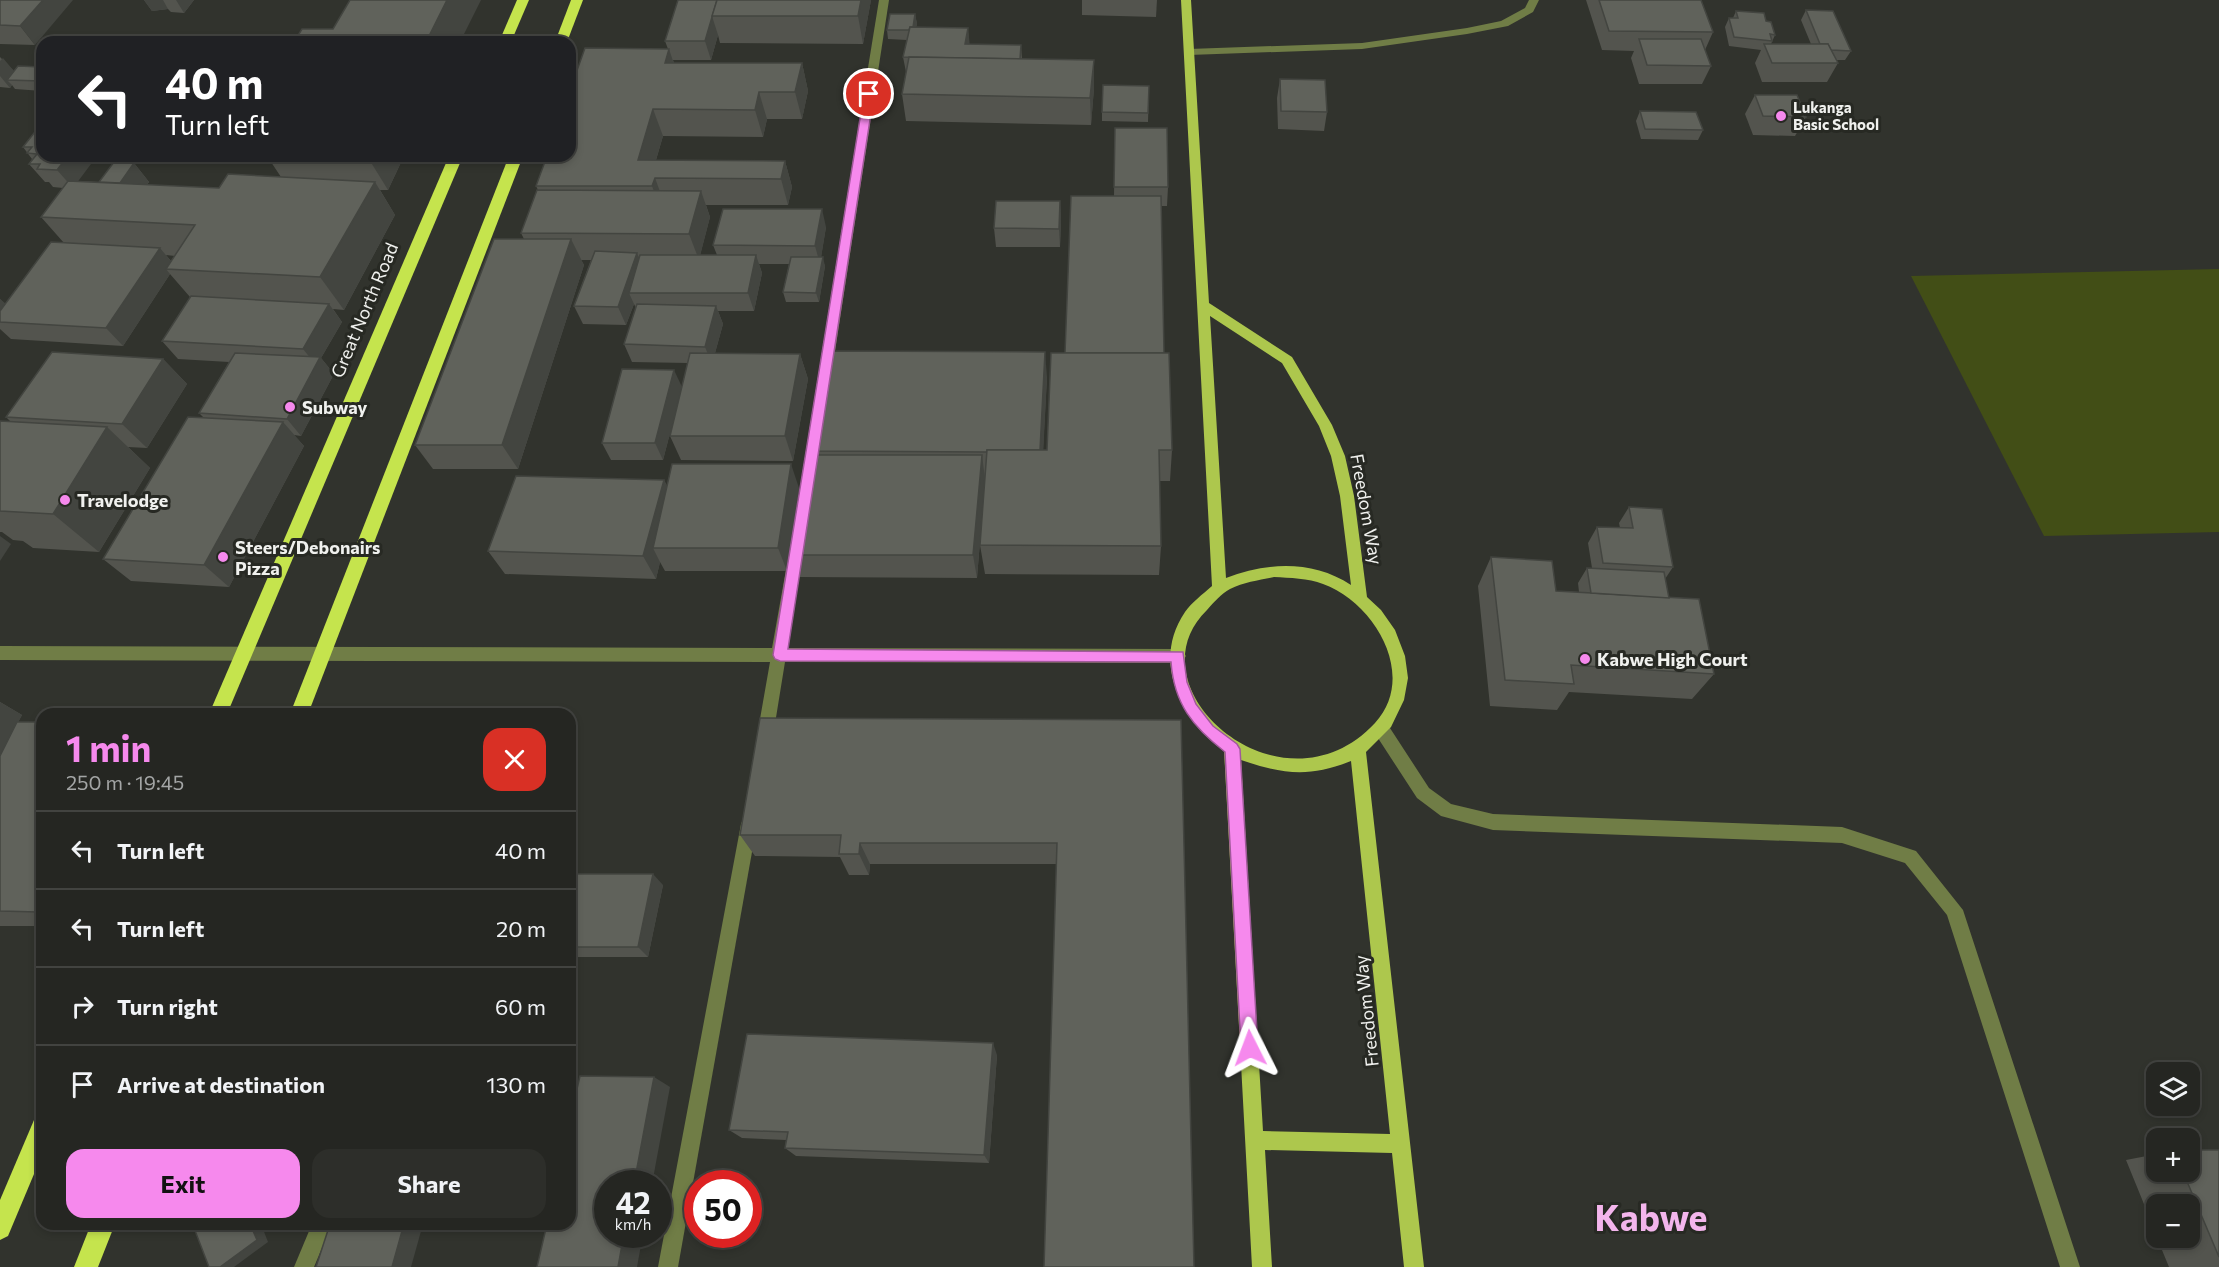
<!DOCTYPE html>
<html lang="en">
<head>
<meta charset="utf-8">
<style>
  :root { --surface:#252622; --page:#2d2e2a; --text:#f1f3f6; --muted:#a3a5a5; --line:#424340; --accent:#f689ed }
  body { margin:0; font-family:Commissioner,sans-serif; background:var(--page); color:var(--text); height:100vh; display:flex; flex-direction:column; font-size:22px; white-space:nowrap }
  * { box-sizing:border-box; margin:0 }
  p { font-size:20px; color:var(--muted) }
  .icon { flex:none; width:33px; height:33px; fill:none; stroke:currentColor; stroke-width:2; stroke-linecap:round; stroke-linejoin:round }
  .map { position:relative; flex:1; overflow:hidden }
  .side { position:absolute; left:36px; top:708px; width:540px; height:522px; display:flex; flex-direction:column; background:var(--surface); border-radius:18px; box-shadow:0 3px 9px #0003,0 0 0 2px var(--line) }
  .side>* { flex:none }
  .banner { position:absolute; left:36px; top:36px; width:540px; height:126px; border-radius:18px; box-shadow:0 3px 9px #0003,0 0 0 2px var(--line); background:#202124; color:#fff; overflow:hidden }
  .buttons { position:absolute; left:2146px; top:1062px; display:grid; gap:12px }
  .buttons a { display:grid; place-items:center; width:54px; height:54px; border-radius:12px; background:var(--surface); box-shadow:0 3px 9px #0003,0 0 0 2px var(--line); font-size:30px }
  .speed { position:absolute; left:594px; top:1170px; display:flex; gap:12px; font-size:30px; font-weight:700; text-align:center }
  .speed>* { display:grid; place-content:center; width:78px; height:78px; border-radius:50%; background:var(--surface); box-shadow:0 3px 9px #0003,0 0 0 2px var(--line); line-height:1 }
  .speed small { font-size:15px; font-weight:400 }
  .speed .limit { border:9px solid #d22; background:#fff; color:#111 }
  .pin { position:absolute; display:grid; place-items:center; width:51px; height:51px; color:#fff; margin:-26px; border:3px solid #fff; border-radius:50%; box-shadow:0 2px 6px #0007 }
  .me { position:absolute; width:66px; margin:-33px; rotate:357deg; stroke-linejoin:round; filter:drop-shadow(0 0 4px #0008) }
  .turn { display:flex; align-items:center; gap:21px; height:126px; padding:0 30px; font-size:27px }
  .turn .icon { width:78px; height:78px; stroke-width:2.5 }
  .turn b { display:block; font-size:42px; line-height:51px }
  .round { display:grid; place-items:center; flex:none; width:63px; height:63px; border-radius:18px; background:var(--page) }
  .overview { display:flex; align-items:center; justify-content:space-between; height:102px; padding:0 30px }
  h1 { font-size:36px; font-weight:700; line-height:45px; color:var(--accent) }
  .button { display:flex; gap:12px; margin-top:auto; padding:12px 30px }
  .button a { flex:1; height:69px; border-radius:18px; background:var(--accent); color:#111; font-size:24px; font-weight:700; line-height:69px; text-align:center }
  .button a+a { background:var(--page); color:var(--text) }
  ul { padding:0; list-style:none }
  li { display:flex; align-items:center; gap:18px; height:78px; padding:0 30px; border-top:2px solid var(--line) }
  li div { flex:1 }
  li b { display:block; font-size:22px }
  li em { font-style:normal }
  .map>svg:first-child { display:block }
  .green { fill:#424e16 }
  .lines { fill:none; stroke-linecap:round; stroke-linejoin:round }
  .minor { fill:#707d46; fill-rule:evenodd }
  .major { fill:#adc74d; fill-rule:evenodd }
  .highway { fill:#c5e44d; fill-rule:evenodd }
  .wall { fill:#53544e; fill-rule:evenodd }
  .shaded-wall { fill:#434540 }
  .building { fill:#60625b; stroke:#434540; stroke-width:1.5 }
  .route { fill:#f689ed; stroke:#a0599a; stroke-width:1.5 }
  .poi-dot { fill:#f689ed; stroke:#272923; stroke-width:2 }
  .labels { text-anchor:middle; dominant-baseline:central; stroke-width:6; stroke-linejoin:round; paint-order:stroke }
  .far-poi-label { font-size:15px; font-weight:bold; fill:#f0f1ee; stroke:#272923; text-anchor:start }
  .street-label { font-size:18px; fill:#f0f1ee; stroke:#272923 }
  .poi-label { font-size:18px; font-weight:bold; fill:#f0f1ee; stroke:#272923; text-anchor:start }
  .near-town-label { font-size:36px; font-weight:bold; fill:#f3b5ec; stroke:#272923 }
</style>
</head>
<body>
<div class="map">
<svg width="2219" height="1267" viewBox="0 0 2219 1267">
  <rect width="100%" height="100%" fill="#31332d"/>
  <polygon class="green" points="2219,269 2219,532 2044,536 1911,276"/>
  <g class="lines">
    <g class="minor">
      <polygon points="879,0 889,0 816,475 809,480 802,475"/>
      <polygon points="1529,0 1539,0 1533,12 1508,26 1467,34 1362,49 1189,55 1184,52 1189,49 1362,43 1467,28 1501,21 1525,8"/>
      <polygon points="797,541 802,543 804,547 787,648 1178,649 1183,651 1186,656 1183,661 1178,663 785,662 773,736 771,741 765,743 759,741 757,736 770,662 0,660 0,646 772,648 790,547 792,543"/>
      <polygon points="1382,723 1388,725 1429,788 1451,804 1493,814 1842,827 1916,851 1963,910 2080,1267 2060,1267 1947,915 1905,863 1842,843 1493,830 1441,816 1417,798 1376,735 1374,730 1376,725"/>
      <polygon points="749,816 755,819 757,824 678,1267 658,1267 741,824 743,819"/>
      <polygon points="312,1224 332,1224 314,1267 294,1267"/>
    </g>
    <path class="major" d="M1181,0H1191L1209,303L1292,357L1332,425L1345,456L1354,496L1367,597L1381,610L1395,630L1405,656L1408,678L1404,700L1391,727L1366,752L1424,1267H1404L1392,1153L1265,1150L1272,1267H1252L1224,750C1181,719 1151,662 1185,612C1191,603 1203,594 1212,586ZM1210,316L1282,363L1319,426L1331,456L1340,496L1351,585C1313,560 1267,562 1226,578ZM1274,577C1290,578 1308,578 1323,584C1375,603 1418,676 1375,723C1282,823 1127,688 1207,610C1214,602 1221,594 1230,589C1244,582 1259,580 1274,577ZM1241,760C1282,774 1309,778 1351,761L1390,1134L1263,1131Z"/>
    <g class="highway">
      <polygon points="517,0 529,0 511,42 499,42"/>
      <polygon points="571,0 583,0 567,42 555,42"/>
      <polygon points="449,156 463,156 227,714 209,714"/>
      <polygon points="509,156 523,156 308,714 290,714"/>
      <polygon points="42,1117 42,1155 8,1236 0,1240 0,1200 34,1120"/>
      <polygon points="91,1224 115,1224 98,1267 74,1267"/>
    </g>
  </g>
  <g class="wall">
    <polygon points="0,0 35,45 0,44"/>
    <polygon points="144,0 194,0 184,13 171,12 168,9 152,11"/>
    <polygon points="678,0 871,0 863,44 720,43 718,35 711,60 673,60 674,63 802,63 808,91 802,119 767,119 763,137 663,136 656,160 785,161 792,187 788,205 706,205 710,217 700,255 717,255 713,245 826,227 821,257 825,266 819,302 786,302 783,292 789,264 759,264 762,273 754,311 718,311 723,324 715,353 800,354 808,379 793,461 681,460 670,436 688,363 632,362 624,344 636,308 634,304 626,325 583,324 574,306 591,260 581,260 584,265 518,469 433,469 415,445 524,239 521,233 538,190 536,186 668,49 665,41"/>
    <polygon points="1082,0 1157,0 1156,17 1082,15"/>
    <polygon points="1586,0 1701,0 1713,32 1705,50 1711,66 1702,84 1639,84 1631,58 1634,51 1602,50"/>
    <polygon points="1806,10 1851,51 1845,60 1836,60 1838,63 1827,82 1762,82 1755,63 1761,50 1729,46 1725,27 1729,18 1733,18 1736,11 1766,21 1775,35 1771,44 1811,44 1801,20"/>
    <polygon points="915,14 917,24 916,27 968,28 969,44 1021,45 1022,59 1094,60 1094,88 1091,125 906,121 902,94 906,72 903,57 907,40 888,39 887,30"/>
    <polygon points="0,57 14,71 42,67 42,91 15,89 12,85 10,88 0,87"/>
    <polygon points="1280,79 1327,112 1324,131 1278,129 1277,98"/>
    <polygon points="1149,86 1148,122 1102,121 1102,112"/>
    <polygon points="1755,95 1806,117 1795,136 1753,135 1745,114"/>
    <polygon points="1640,111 1703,130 1698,140 1641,139 1636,121"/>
    <path d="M42,123L78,181L99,182L134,163L149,182L147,185L219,188L281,177L271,162H266L262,156H404L388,190H380L395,215L344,310L333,309L342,322L321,358L334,374L301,436L294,435L304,446L229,587L131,581L103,559L203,417L199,413L229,362L178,359L162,341L190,297L170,274L123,346L11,339L0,329V299L5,304L64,243L41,217L63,188L53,187L49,182H45L29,164L32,159L23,147ZM166,255L175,256L171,261Z"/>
    <polygon points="1115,128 1168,187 1167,206 1161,206 1164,353 1172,450 1170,481 1159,481 1161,546 1159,575 985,574 980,545 985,481 977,578 799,577 790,555 815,455 814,451 1047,377 1043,450 1047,450 1065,353 1114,196"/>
    <polygon points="1060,201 1061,220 1060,247 996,247 994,228"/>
    <polygon points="163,359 187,384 147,448 128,447 150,468 99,552 33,548 23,541 13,540 2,532 0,532 0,421 11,422 6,417"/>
    <polygon points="682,387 663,460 611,460 602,443"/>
    <polygon points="664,480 667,486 799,488 787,571 665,571 660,562 656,579 505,574 488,551"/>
    <polygon points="1629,507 1673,567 1665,579 1669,598 1714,674 1692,699 1569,692 1557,710 1490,706 1478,586 1491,557 1556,591 1579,592 1578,583 1587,568 1592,568 1588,543 1597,527 1620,528 1619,523"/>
    <polygon points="0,702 22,715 18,722 42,722 42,926 0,926"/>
    <polygon points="1181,720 1057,864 870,864 869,875 849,875 840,857 755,856 740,835"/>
    <polygon points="570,874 663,885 648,957 570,957"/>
    <polygon points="997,1055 989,1163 796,1156 785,1148 786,1140 742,1138 729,1130"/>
    <polygon points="2219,1150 2219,1267 2169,1267 2157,1238 2190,1238 2190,1204 2157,1204 2157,1236 2126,1160 2157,1154 2157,1172 2190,1172"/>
  </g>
  <g class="shaded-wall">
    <polygon points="43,0 73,0 35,45 20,26"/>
    <polygon points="144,0 163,0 168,9 152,11"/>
    <polygon points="176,0 194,0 184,13"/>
    <polygon points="447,0 481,0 460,42 426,42"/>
    <polygon points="861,0 871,0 863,44 858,16"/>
    <polygon points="915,14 917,24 913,40 912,30"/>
    <polygon points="712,16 718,35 711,60 705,41"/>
    <polygon points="968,28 970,47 965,44"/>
    <polygon points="669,49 678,76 665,63"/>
    <polygon points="3,58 18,76 7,80 12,85 10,88 0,76 0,61"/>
    <polygon points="1094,60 1094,88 1091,125 1090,98"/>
    <polygon points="802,63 808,91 802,119 795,92"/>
    <polygon points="759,92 767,119 763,137 755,110"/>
    <polygon points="653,109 663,136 648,187 638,160"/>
    <polygon points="68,156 97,156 73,188 57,170"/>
    <polygon points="367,156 404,156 388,190"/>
    <polygon points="785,161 792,187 788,205 781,179"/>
    <polygon points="134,163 149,182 130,208 115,190"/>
    <polygon points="655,178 665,205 662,213 652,186"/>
    <polygon points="375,182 395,215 344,310 320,277"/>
    <polygon points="701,191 710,217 699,260 689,234"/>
    <polygon points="1060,201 1061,220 1060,247 1059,229"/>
    <polygon points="822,209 826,227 820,264 815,246"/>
    <polygon points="571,239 584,265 518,469 502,445"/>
    <polygon points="160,248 175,266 166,269 170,274 123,346 106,328"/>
    <polygon points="637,253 645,271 629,293 634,304 626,325 618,307"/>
    <polygon points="756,255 762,273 754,311 748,293"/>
    <polygon points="823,257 825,266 819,302 816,293"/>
    <polygon points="0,299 6,304 0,313"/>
    <polygon points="329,304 342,322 321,358 334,374 301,436 287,419 316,365 303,349"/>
    <polygon points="716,306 723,324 712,364 705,347"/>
    <polygon points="1045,352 1047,377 1042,476 1040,452"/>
    <polygon points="800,354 808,379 793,461 785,436"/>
    <polygon points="163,359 187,384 147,448 122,424"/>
    <polygon points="674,370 682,387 663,460 655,443"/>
    <polygon points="283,422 304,446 229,587 204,565"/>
    <polygon points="107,427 150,468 99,552 53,514"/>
    <polygon points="982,455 985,479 977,578 973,555"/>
    <polygon points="791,464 799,488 787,571 778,548"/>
    <polygon points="664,480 676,504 653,548 660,562 656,579 643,556"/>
    <polygon points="0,536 11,544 0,561"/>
    <polygon points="0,702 22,715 0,758"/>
    <polygon points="860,843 870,864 869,875 859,854"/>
    <polygon points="653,874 663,885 648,957 638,947"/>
    <polygon points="42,902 42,914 38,912"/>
    <polygon points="993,1043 997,1055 989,1163 984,1155"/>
    <polygon points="654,1077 670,1087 652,1184 634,1184"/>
    <polygon points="250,1224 261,1224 268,1242 234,1267 220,1267"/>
    <polygon points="404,1224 423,1224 411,1267 392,1267"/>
    <polygon points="624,1234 643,1234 637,1267 618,1267"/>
  </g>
  <g class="building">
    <polygon points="0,0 43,0 20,26 0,25"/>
    <polygon points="350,0 447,0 426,42 294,42 302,29 333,29"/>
    <polygon points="678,0 717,0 705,41 665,41"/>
    <polygon points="717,0 861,0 858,16 712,16"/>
    <polygon points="1599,0 1701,0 1713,32 1609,31"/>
    <polygon points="1806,10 1833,11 1851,51 1831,50 1828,44 1820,44"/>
    <polygon points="1736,11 1764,13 1766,21 1771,22 1775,35 1770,34 1772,41 1734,37 1729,18 1738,18"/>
    <polygon points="890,14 915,14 913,27 910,27 909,30 887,30"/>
    <polygon points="910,27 968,28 965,44 1021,45 1020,59 903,57"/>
    <polygon points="1639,39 1701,39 1711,66 1647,65"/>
    <polygon points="1764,44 1828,44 1838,63 1772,63"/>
    <polygon points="585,48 669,49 665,63 802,63 795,92 759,92 755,110 653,109 638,160 785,161 781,179 655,178 652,186 536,186 547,156 570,156 570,90"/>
    <polygon points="909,57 1094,60 1090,98 902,94"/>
    <polygon points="18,66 42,67 42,80 41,81 7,80"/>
    <polygon points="1280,79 1325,80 1327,112 1281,111"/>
    <polygon points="1103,85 1149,86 1148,113 1102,112"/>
    <polygon points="1755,95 1797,95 1806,117 1763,116"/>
    <polygon points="1640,111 1696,112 1703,130 1645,129"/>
    <polygon points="42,123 42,156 68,156 57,170 37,169 40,164 29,164 37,154 27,153 32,147 23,147"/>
    <polygon points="1115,128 1167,128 1168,187 1114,187"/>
    <polygon points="114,162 134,163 120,183 99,182"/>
    <polygon points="228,174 375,182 320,277 166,269 195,225 41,217 68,181 219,188"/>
    <polygon points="537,190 701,191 689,234 521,233"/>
    <polygon points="1071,196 1161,196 1164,353 1065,353"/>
    <polygon points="996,201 1060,201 1059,229 994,228"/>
    <polygon points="723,209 822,209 815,246 713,245"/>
    <polygon points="494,239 571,239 502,445 415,445"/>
    <polygon points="51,242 160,248 106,328 0,322 0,311"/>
    <polygon points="595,251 637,253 618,307 574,306"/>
    <polygon points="640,255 756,255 748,293 629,293"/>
    <polygon points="791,257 823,257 816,293 783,292"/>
    <polygon points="191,296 329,304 303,349 162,341"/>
    <polygon points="637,304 716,306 705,347 624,344"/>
    <polygon points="831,351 1045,352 1040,450 987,450 987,452 814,451"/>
    <polygon points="52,352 163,359 122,424 6,417"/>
    <polygon points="235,353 320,357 287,419 199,413"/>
    <polygon points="690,353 800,354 785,436 670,436"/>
    <polygon points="1051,353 1169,353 1172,450 1159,450 1161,546 980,545 987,450 1047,450"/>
    <polygon points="622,369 674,370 655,443 602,443"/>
    <polygon points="188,417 283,422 204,565 103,559"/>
    <polygon points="0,421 107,427 53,514 0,511"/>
    <polygon points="808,455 982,455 973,555 790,555"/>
    <polygon points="672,464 791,464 778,548 653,548"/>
    <polygon points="516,476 664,480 643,556 488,551"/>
    <polygon points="1629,507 1662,509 1673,567 1603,563 1597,527 1633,528"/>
    <polygon points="1491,557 1552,561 1556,591 1699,599 1714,674 1571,665 1574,684 1505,680"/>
    <polygon points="1587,568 1664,572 1669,598 1591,593"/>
    <polygon points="760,718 1181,720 1194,1267 1044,1267 1057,843 860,843 859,854 839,854 841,835 740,835"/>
    <polygon points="17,722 42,722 42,902 38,912 0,911 0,756"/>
    <polygon points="570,874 653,874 638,947 570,947"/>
    <polygon points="747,1034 993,1043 984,1155 785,1148 788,1132 729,1130"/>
    <polygon points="580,1076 654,1077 634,1184 608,1184 608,1234 624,1234 618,1267 537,1267 547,1224 570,1224 570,1119"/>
    <polygon points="2190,1150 2219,1150 2219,1257 2183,1172 2190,1172"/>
    <polygon points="199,1224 250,1224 257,1240 220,1267 209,1267 194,1228"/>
    <polygon points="330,1224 404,1224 392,1267 316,1267"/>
  </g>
  <path class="route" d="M869,90L874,94L788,649L1183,652L1187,682L1196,704L1213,726L1237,744L1240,749L1258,1048L1255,1054L1250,1056L1244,1054L1241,1048L1225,752C1193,727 1174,704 1171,662L780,661L775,659L773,655L864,94Z"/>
  <g class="poi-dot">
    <circle cx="1781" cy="116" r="6"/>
    <circle cx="290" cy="407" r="6"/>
    <circle cx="65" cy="500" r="6"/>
    <circle cx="223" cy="557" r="6"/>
    <circle cx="1585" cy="659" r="6"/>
  </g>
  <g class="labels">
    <g class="far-poi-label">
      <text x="1793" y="107">Lukanga<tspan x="1793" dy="17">Basic School</tspan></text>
    </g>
    <g class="street-label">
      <text transform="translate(364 310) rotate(-67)">Great North Road</text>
      <text transform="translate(1367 509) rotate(80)">Freedom Way</text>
      <text transform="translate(1366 1011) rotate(-96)">Freedom Way</text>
    </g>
    <g class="poi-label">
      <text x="302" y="407">Subway</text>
      <text x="77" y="500">Travelodge</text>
      <text x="235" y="547">Steers/Debonairs<tspan x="235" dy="21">Pizza</tspan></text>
      <text x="1597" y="659">Kabwe High Court</text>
    </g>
    <g class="near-town-label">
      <text x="1651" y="1216">Kabwe</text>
    </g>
  </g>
</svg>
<div class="buttons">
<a><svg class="icon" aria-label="layers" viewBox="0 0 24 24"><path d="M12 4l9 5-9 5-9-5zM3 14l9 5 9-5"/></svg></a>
<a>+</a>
<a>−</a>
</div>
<div class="speed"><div>42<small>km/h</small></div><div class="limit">50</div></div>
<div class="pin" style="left:869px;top:94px;background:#d93025"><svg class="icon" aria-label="arrive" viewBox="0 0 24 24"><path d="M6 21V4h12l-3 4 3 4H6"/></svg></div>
<svg class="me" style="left:1250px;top:1048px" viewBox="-20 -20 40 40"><path d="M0-17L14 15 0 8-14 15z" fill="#f689ed" stroke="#fff" stroke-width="4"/></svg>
<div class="banner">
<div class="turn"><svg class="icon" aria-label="left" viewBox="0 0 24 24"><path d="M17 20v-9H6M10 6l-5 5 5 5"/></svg><div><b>40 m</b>Turn left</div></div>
</div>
<section class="side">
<div class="overview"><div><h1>1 min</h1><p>250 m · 19:45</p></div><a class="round" style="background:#d93025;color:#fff"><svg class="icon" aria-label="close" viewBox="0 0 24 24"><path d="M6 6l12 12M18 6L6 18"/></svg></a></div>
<ul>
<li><svg class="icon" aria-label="left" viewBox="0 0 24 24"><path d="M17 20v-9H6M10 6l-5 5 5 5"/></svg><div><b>Turn left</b></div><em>40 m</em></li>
<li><svg class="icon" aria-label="left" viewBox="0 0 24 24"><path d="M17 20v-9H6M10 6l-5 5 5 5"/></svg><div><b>Turn left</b></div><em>20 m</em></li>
<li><svg class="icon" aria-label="right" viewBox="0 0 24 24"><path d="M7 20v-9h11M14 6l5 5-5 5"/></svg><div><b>Turn right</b></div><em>60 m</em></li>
<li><svg class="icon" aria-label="arrive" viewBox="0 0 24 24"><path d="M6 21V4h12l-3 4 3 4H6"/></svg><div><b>Arrive at destination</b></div><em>130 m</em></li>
</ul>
<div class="button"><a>Exit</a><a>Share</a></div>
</section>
</div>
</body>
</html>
